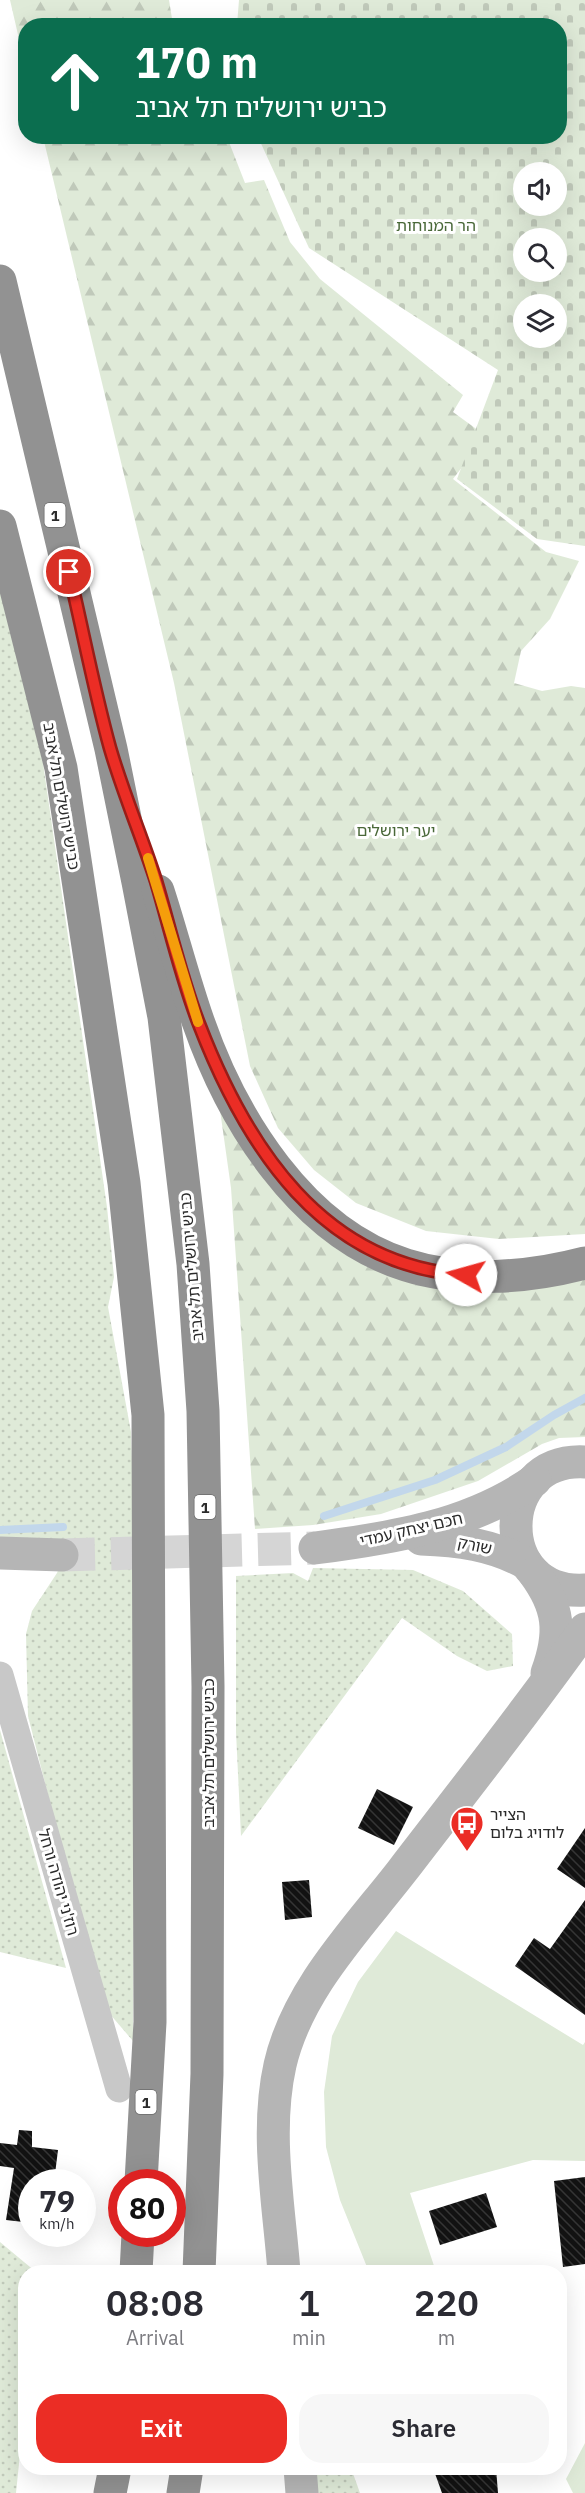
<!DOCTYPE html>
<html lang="en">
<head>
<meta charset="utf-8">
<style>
  :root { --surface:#fff; --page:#f7f7f7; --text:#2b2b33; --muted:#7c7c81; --accent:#eb2d25 }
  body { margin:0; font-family:"IBM Plex Sans","Noto Sans Hebrew",sans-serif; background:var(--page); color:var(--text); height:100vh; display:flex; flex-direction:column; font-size:22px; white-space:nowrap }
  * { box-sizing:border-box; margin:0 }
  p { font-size:20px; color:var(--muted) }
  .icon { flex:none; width:33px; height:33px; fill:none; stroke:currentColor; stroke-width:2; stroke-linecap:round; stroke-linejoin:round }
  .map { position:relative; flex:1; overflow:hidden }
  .details { position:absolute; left:18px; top:2265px; width:549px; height:210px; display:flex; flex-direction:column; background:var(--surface); border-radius:24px; box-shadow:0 6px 24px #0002 }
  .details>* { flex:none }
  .top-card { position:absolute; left:18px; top:18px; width:549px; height:126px; border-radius:24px; box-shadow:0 6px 24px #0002; background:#0b6e4f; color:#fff; overflow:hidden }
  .tools { position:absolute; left:513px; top:162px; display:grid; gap:12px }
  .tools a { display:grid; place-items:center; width:54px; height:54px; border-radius:50%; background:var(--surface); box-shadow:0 6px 24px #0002; font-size:30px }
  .speed { position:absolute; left:18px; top:2169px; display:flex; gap:12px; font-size:30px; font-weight:700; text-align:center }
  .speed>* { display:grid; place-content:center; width:78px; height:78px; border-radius:50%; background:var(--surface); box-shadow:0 6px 24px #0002; line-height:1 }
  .speed small { font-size:15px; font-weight:400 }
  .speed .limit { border:9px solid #d22; background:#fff; color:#111 }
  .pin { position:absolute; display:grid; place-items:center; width:51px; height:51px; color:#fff; margin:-26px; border:3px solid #fff; border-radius:50%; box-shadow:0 2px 6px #0007 }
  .me { position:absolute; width:66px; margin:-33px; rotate:277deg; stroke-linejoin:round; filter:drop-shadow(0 0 4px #0008) }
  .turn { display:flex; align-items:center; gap:21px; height:126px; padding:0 18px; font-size:27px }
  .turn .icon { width:78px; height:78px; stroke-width:2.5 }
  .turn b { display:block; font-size:42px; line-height:51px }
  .eta { display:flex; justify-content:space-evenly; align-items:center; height:102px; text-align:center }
  .eta b { font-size:36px; font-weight:600; line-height:42px }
  .button { display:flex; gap:12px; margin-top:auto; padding:12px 18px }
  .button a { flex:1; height:69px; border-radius:24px; background:var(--accent); color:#fff; font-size:24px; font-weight:600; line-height:69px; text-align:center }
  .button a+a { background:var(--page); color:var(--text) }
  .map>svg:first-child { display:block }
  .grass { fill:url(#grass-dots) }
  .forest { fill:url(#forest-firs) }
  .cemetery { fill:url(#cemetery-stones); fill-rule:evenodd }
  .green { fill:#dfead8 }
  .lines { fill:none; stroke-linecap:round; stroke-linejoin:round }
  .stream { stroke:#c2d7eb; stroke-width:8 }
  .building { fill:url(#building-back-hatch) }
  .secondary-tunnel { stroke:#d5d5d5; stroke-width:33; stroke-dasharray:33 16; stroke-linecap:butt }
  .street { stroke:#c8c8c8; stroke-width:27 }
  .secondary { stroke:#b5b5b5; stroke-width:33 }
  .highway { stroke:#929292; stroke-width:33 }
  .route-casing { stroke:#991d18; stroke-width:15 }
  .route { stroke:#eb2d25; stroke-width:10 }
  .slow { stroke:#f59e0b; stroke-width:10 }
  .labels { text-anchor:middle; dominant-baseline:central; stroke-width:6; stroke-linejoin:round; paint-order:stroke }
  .shield { fill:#fff; stroke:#6b6b6b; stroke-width:1.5 }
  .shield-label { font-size:15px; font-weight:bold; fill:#2b2b2b }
  .park-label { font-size:16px; fill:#496838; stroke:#fff }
  .street-label { font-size:16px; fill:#2b2b2b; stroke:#fff }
  .poi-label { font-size:16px; fill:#2b2b2b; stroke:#fff; text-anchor:start }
</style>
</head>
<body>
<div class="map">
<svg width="585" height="2493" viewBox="0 0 585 2493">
  <defs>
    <pattern id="grass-dots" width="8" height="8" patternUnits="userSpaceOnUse" patternTransform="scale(1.5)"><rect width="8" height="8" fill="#dfead8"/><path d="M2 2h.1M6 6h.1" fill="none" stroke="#c0c9ba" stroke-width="1.8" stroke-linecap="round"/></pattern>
    <pattern id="forest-firs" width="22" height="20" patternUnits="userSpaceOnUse" patternTransform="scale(1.5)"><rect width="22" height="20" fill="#dfead8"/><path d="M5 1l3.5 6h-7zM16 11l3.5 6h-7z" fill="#c0c9ba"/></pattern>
    <pattern id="cemetery-stones" width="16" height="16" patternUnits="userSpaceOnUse" patternTransform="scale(1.5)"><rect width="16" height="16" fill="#dfead8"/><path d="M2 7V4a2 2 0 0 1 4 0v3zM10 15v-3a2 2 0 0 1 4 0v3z" fill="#c0c9ba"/></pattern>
    <pattern id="building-back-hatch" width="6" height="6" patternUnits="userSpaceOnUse" patternTransform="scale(1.5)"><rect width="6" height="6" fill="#121212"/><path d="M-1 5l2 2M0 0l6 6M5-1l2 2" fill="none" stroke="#353535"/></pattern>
  </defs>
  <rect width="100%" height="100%" fill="#fff"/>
  <g class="grass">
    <polygon points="0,584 43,763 107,1207 114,1277 108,1307 131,1432 135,1548 133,2041 109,2013 82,1929 28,1716 26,1634 32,1611 57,1573 61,1563 0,1556"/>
    <polygon points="313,1568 413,1570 463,1591 512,1634 513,1666 487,1671 457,1656 402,1618 241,1836 236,1732 236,1576 293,1573 308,1581"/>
    <polygon points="0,1730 66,1968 0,1952"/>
    <polygon points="0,2242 36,2272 26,2272 26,2395 16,2493 0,2493"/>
    <polygon points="313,2468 351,2468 360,2493 316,2493"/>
  </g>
  <g class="forest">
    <polygon points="10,0 169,0 173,25 26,26 25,65"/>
    <polygon points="43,137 227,137 245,183 264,180 290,242 320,279 463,395 453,412 486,436 453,479 546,552 579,561 550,619 521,651 514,683 542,691 571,686 585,688 585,1234 499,1239 426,1231 356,1203 314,1170 278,1128 250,1066 174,683"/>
    <polygon points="219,1103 366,1261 585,1275 585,1437 559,1438 542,1444 478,1481 381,1514 313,1525 255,1529 231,1188"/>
  </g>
  <path class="cemetery" d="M239,0H585V546L537,539L457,479L498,370L309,248L258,137L560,136V26L237,25ZM524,172H556V206H524ZM524,238H556V272H524ZM524,304H556V338H524Z"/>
  <g class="green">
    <polygon points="396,1931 583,2045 585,2042 585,2161 533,2160 410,2193 436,2272 369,2272 340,2200 326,2147 324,2092 332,2036 358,1982"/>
    <polygon points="585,2443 585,2493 573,2493 566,2479"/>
  </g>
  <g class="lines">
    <g class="stream">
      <polyline points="324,1516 435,1480 506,1447 554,1415 585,1398"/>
      <polyline points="0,1530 63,1527"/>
    </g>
  </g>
  <g class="building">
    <polygon points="377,1789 413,1807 394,1845 358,1828"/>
    <polygon points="585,1828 585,1888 557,1869"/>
    <polygon points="309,1880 312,1917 285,1920 282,1882"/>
    <polygon points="585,1900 585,2015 515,1966 534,1938 550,1949"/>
    <polygon points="19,2130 32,2131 32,2147 58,2150 54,2182 32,2182 32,2223 6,2220 14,2168 0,2166 0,2143 17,2145"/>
    <polygon points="585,2177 585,2264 563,2267 554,2181"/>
    <polygon points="486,2193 497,2227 440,2245 429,2211"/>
    <polygon points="433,2468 496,2468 498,2493 442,2493"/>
  </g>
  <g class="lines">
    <polyline class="secondary-tunnel" points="62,1555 315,1548"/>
    <polyline class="street" points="0,1675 119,2089"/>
    <g class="secondary">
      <path d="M585,1462C493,1457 493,1596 585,1590"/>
      <path d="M421,1539C458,1540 493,1545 526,1563"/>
      <path d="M315,1548C392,1538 470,1526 535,1480"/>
      <polyline points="0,1553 62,1555"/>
      <path d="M534,1573C559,1607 562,1632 547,1673"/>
      <path d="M284,2272C279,2205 265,2132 280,2065C297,1990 357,1929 402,1871C464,1790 527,1711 585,1629"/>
      <polyline points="300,2468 302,2493"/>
    </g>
    <g class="highway">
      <polyline points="0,281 111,749 138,882 164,1017 193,1264 203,1411 208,1686 207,2074 199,2272"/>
      <polyline points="0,526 61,768 124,1183 148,1415 150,2022 141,2182"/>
      <path d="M158,891C172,934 183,978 198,1021C232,1119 301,1232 406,1265C463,1283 528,1278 585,1263"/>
      <polyline points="136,2272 138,2234"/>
      <polyline points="110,2493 115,2468"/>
      <polyline points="183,2493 187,2468"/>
    </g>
  </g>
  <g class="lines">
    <defs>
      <path id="route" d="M69,572C83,631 94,690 110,748C123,793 142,837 156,881C170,928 181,978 199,1024C246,1146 322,1266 466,1275"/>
    </defs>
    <use href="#route" class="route-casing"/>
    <use href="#route" class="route"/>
    <polyline class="slow" points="148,858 198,1022"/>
  </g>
  <defs>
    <symbol id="bus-pin" viewBox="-11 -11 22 30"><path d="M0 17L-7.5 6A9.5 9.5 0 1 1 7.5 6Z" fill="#eb2d25" stroke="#fff"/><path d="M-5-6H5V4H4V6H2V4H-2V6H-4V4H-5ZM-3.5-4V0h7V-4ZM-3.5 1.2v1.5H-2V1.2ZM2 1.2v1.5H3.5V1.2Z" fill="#fff"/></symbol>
  </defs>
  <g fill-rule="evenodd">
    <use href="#bus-pin" x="448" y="1804" width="38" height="52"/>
  </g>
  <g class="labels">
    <g class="shield">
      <rect x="44.5" y="503" width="21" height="24" rx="4.5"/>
      <rect x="194.5" y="1495" width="21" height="24" rx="4.5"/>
      <rect x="135.5" y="2090" width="21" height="24" rx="4.5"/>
    </g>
    <g class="shield-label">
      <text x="55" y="515">1</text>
      <text x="205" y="1507">1</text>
      <text x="146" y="2102">1</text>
    </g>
    <g class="park-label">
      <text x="436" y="225">הר המנוחות</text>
      <text x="396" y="830">יער ירושלים</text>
    </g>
    <g class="street-label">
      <text transform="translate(62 796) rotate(80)">כביש ירושלים תל אביב</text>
      <text transform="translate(191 1267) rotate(-95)">כביש ירושלים תל אביב</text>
      <text transform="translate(411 1529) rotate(-13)">חכם יצחק עמדי</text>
      <text transform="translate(475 1545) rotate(12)">שורק</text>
      <text transform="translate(208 1753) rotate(-90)">כביש ירושלים תל אביב</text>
      <text transform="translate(59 1882) rotate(74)">רוז'ני יהודה ורחל</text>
    </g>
    <g class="poi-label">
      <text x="490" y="1814">הצייר<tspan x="490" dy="18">לודויג בלום</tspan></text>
    </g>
  </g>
</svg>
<div class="tools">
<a><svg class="icon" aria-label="sound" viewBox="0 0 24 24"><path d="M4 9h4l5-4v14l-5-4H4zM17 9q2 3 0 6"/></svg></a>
<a><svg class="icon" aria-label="search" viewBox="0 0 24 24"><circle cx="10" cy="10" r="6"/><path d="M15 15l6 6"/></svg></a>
<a><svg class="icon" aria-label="layers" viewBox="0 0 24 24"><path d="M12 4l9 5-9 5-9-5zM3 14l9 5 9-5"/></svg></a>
</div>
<div class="speed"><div>79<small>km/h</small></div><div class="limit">80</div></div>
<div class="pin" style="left:69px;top:572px;background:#d93025"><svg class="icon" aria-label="arrive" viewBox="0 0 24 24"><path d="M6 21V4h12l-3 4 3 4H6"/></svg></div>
<svg class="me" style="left:466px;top:1275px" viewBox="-20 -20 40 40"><circle r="19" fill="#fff"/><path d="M0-13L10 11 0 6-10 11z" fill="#eb2d25"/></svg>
<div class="top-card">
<div class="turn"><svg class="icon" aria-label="ahead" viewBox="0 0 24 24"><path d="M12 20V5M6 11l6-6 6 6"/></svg><div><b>170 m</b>כביש ירושלים תל אביב</div></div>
</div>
<section class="details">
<div class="eta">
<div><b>08:08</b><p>Arrival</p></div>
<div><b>1</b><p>min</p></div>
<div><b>220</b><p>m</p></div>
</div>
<div class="button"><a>Exit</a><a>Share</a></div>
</section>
</div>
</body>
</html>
